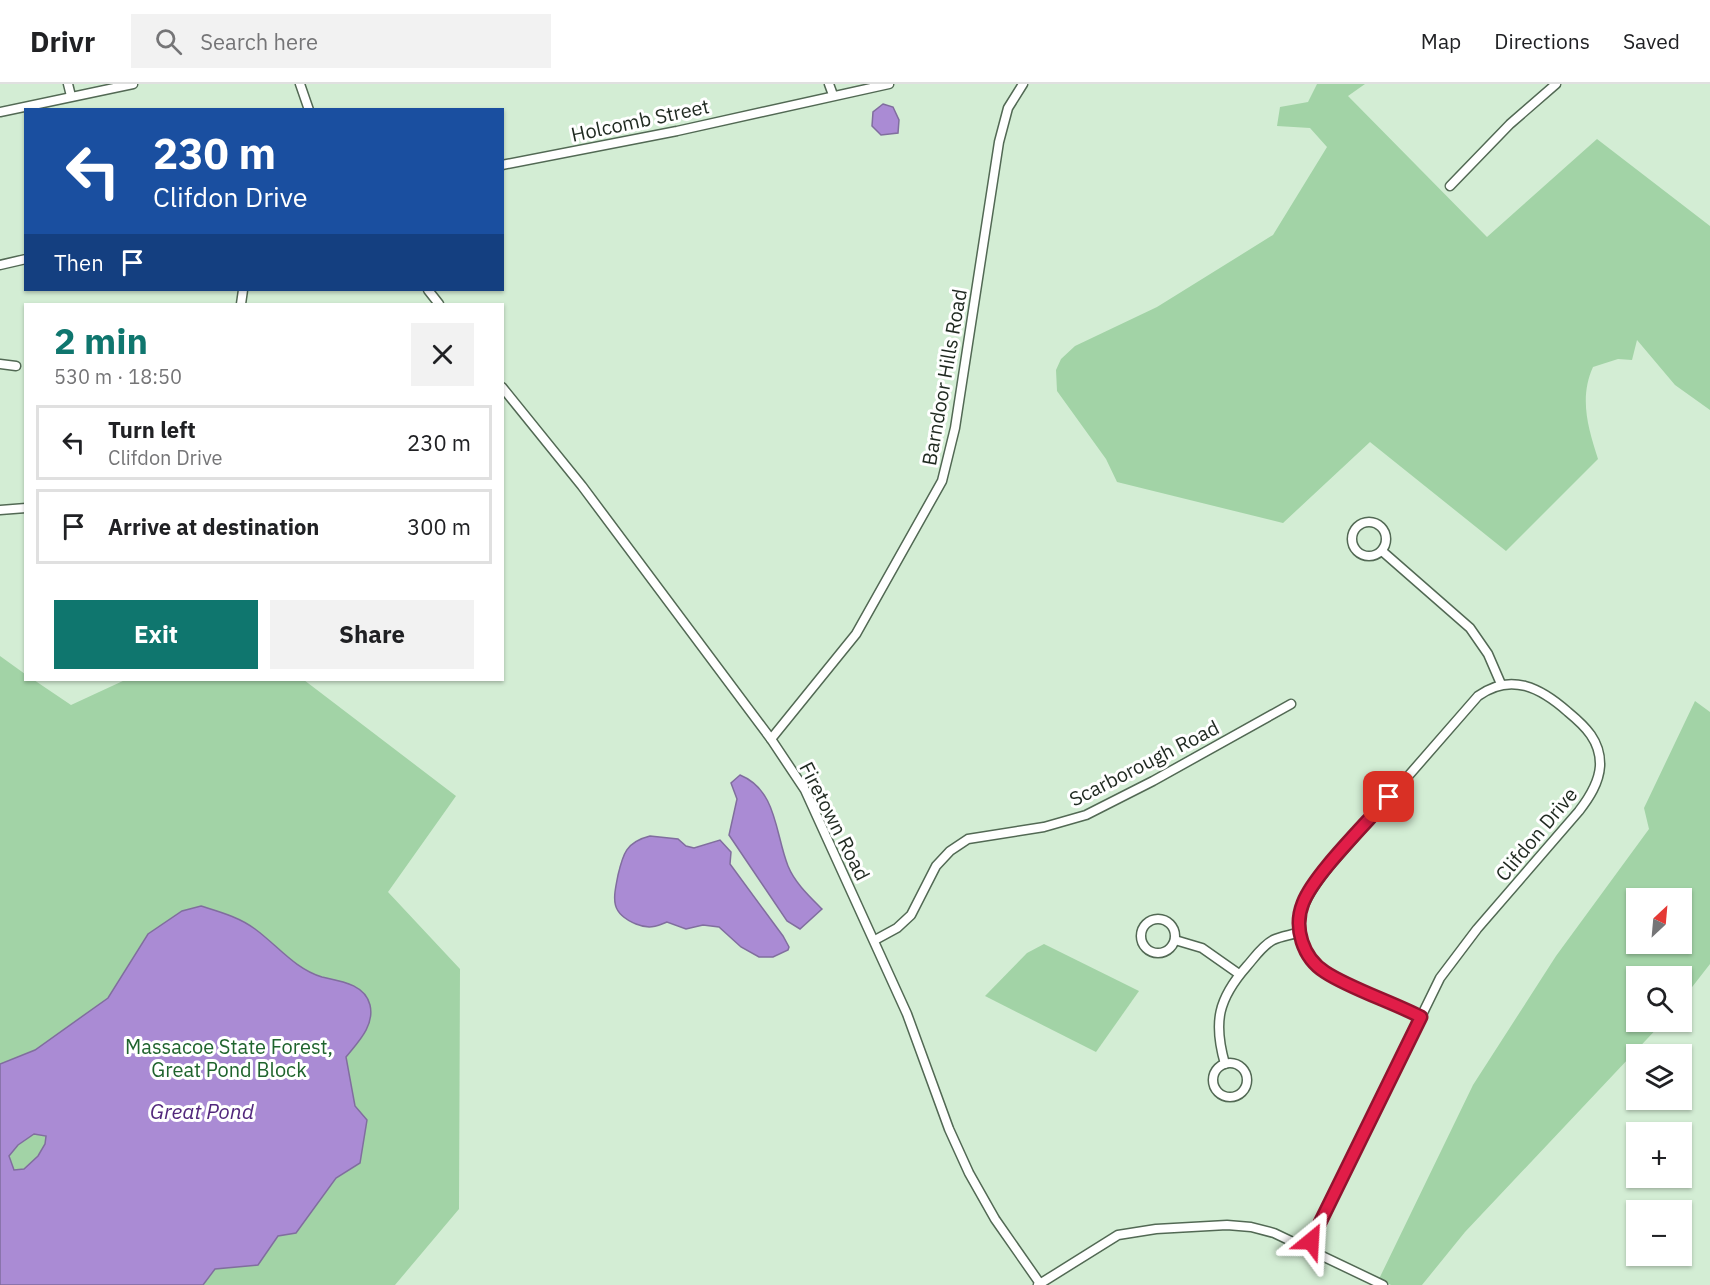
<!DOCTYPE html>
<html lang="en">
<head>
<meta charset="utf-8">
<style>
  :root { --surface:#fff; --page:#f2f2f2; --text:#202124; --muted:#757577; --line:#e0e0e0; --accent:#0f766e }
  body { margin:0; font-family:"IBM Plex Sans",sans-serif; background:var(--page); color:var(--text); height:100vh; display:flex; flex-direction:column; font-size:22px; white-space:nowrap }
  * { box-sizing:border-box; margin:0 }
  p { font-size:20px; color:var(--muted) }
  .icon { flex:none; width:33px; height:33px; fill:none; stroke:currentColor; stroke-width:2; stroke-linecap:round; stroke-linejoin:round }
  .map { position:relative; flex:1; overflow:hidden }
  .details { position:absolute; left:24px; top:219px; width:480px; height:378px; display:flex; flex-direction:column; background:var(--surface); border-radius:0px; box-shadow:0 2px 4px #0004 }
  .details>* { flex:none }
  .top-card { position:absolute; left:24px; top:24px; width:480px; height:183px; border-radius:0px; box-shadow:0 2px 4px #0004; background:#1a4fa0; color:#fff; overflow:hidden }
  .needle { width:39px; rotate:26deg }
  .fabs { position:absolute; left:1626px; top:804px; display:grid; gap:12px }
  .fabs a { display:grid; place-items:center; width:66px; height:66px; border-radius:0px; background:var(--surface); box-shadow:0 2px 4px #0004; font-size:30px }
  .pin { position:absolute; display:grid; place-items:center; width:51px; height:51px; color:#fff; margin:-26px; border-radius:12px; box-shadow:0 3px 9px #0006 }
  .me { position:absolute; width:66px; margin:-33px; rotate:27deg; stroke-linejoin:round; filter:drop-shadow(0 0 4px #0008) }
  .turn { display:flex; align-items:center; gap:21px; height:126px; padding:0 30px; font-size:27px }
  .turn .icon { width:78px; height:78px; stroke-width:2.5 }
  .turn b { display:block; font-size:42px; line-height:51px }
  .then { display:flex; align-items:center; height:57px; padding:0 30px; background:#0003; gap:12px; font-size:22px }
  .round { display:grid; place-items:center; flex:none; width:63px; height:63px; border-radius:0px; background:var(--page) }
  .summary { display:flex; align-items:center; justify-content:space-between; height:102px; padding:0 30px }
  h1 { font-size:36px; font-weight:700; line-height:45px; color:var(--accent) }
  .primary-button { display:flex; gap:12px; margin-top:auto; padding:12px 30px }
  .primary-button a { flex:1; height:69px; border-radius:0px; background:var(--accent); color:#fff; font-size:24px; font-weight:700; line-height:69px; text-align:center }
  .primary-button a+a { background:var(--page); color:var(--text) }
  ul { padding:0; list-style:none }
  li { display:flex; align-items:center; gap:18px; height:75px; margin:0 12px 9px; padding:0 18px; border:3px solid var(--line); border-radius:0px }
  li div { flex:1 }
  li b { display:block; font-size:22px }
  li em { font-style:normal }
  header { display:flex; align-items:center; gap:36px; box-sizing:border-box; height:84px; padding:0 30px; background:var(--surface); border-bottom:2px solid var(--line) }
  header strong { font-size:28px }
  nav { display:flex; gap:33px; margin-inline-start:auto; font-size:21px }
  .search { width:420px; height:54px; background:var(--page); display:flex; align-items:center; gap:15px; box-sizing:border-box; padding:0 21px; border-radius:0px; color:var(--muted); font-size:22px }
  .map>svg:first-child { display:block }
  .green { fill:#a2d3a6; fill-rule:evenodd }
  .water { fill:#aa8bd4; stroke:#806e9e; stroke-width:1.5; fill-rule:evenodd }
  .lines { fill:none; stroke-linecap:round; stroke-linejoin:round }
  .minor-casing { stroke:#526954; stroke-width:11 }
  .minor { stroke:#fff; stroke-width:8 }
  .route-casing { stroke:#92132f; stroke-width:15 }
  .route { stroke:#e11d48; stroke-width:10 }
  .labels { text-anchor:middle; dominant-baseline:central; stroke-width:6; stroke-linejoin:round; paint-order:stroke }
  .street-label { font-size:20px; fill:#1f2920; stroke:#fff }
  .park-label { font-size:20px; fill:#1f642d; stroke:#fff }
  .water-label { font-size:21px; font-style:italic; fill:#52277c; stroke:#fff }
</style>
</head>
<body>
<header>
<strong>Drivr</strong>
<div class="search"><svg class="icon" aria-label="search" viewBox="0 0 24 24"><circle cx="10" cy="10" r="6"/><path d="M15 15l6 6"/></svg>Search here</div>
<nav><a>Map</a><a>Directions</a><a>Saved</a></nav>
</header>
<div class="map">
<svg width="1710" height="1201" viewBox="0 0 1710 1201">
  <rect width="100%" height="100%" fill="#d3edd4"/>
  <g class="green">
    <path d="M1317,0H1365L1348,12L1487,153L1597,55L1710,142V326L1675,301L1637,256L1632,276L1618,275L1593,283C1579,314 1588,344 1598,375L1506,467L1370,358L1283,439L1117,398L1106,375L1057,307L1056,286L1061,275L1075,262L1157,223L1273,151L1327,63L1310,44L1277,42L1280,23L1308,18Z"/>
    <polygon points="0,572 25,590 26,596 34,596 71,621 125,596 304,596 456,712 388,808 460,885 459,1125 395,1201 0,1201"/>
    <path d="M1695,617L1710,628V880L1682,916V892H1636V938H1663L1465,1148L1422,1201H1391L1379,1195L1473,1001L1556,872L1649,745L1644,724ZM1636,814H1682V860H1636Z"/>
    <polygon points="1044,860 1139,907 1096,968 985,912 1027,869"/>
  </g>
  <g class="water">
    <polygon points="883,20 893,23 899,36 898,49 881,51 872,42 873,28"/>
    <path d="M740,691C777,706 775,749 788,782C795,799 809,812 822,825L800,845L787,837L729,751L737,715L731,699Z"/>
    <path d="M650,752L678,755L686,762L694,764L720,756L731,768L730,780L783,852L789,863L788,866L773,873H759L741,863L719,843L703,841L686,845L667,838C656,843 648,845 636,840C610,829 613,816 618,791C623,770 626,758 650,752Z"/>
    <path d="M201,822C220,828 239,833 255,845C277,861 295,885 322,893C340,897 365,900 370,921C375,942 357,959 346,973L355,1022L367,1036L360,1079L336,1094L296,1149L278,1152L258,1181L215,1185L203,1201H0V980L35,966L108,914L148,850L182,827ZM34,1050L46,1052L45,1060L38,1072L24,1085L14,1086L9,1072L18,1061Z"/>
  </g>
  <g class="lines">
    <defs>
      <g id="minor">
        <polyline points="68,0 71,12"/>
        <polyline points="300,0 309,26"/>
        <polyline points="829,0 833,11"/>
        <polyline points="0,28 133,0"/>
        <polyline points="502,81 677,47 889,0"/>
        <polyline points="1450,102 1510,40 1556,0"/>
        <polyline points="0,181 26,175"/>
        <polyline points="428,206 439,220"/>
        <polyline points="241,220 243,206"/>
        <polyline points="0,280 16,282"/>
        <polyline points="502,303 582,402 771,655 805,706 907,930 949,1045 969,1089 995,1135 1041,1201"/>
        <polyline points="0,426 26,424"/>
        <circle cx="1369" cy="455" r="17"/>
        <polyline points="1382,467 1470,544 1488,570 1501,600"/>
        <polyline points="771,655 856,550 942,397 955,344 999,58 1008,24 1023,0"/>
        <circle cx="1158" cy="852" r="17"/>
        <polyline points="875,856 897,844 911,831 936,782 950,767 968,755 1044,743 1086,731 1153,697 1291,620"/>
        <polyline points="1175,856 1202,864 1239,890"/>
        <circle cx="1230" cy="996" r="17"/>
        <path d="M1225,980C1213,938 1218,915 1247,882C1255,873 1262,862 1273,856C1281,852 1292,851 1300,848"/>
        <path d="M1308,1164L1440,894L1477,845L1579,727C1589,714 1599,699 1600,682C1601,657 1585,642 1568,628C1541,604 1511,588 1478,612L1328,784C1298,821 1282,854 1326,889L1421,933"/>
        <polyline points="1038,1201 1118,1151 1156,1145 1227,1141 1251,1143 1274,1149 1383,1201"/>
      </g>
    </defs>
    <use href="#minor" class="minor-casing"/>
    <use href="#minor" class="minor"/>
  </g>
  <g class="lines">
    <defs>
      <path id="route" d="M1311,1157L1421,933C1392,918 1349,904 1325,888C1303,874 1293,844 1303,819C1314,790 1367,739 1389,713"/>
    </defs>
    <use href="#route" class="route-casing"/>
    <use href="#route" class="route"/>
  </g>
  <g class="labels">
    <g class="street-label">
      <text transform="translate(640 36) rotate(-12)">Holcomb Street</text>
      <text transform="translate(944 293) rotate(-80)">Barndoor Hills Road</text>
      <text transform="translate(1144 679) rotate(-27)">Scarborough Road</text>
      <text transform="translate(835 737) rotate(63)">Firetown Road</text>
      <text transform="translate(1536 750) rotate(-50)">Clifdon Drive</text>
    </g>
    <g class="park-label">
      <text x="229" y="962">Massacoe State Forest,<tspan x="229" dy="23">Great Pond Block</tspan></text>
    </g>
    <g class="water-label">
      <text x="202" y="1027">Great Pond</text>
    </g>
  </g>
</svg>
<div class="fabs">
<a><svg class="needle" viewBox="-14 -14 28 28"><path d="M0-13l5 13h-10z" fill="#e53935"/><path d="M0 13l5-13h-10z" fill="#757577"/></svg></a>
<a><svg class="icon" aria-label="search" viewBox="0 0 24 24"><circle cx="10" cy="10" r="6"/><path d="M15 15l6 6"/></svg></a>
<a><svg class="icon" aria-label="layers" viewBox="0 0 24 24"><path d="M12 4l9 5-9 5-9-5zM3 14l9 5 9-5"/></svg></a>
<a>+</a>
<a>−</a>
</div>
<div class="pin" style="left:1389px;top:713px;background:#d93025"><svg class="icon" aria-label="arrive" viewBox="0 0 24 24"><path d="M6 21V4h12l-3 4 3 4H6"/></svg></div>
<svg class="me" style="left:1311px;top:1157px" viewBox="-20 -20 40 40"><path d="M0-17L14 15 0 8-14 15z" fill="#e11d48" stroke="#fff" stroke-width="4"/></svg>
<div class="top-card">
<div class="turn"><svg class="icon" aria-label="left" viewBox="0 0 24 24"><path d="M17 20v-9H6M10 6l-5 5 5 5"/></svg><div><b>230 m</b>Clifdon Drive</div></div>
<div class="then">Then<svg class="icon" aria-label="arrive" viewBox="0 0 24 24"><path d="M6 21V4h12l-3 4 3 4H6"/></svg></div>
</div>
<section class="details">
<div class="summary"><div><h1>2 min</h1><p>530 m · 18:50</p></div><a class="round"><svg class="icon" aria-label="close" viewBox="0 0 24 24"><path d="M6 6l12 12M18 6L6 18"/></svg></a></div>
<ul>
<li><svg class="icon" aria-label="left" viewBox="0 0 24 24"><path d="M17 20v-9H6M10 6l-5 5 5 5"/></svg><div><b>Turn left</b><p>Clifdon Drive</p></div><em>230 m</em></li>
<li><svg class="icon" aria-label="arrive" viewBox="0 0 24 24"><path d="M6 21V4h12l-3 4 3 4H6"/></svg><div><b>Arrive at destination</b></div><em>300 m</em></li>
</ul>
<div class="primary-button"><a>Exit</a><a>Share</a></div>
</section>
</div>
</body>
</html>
